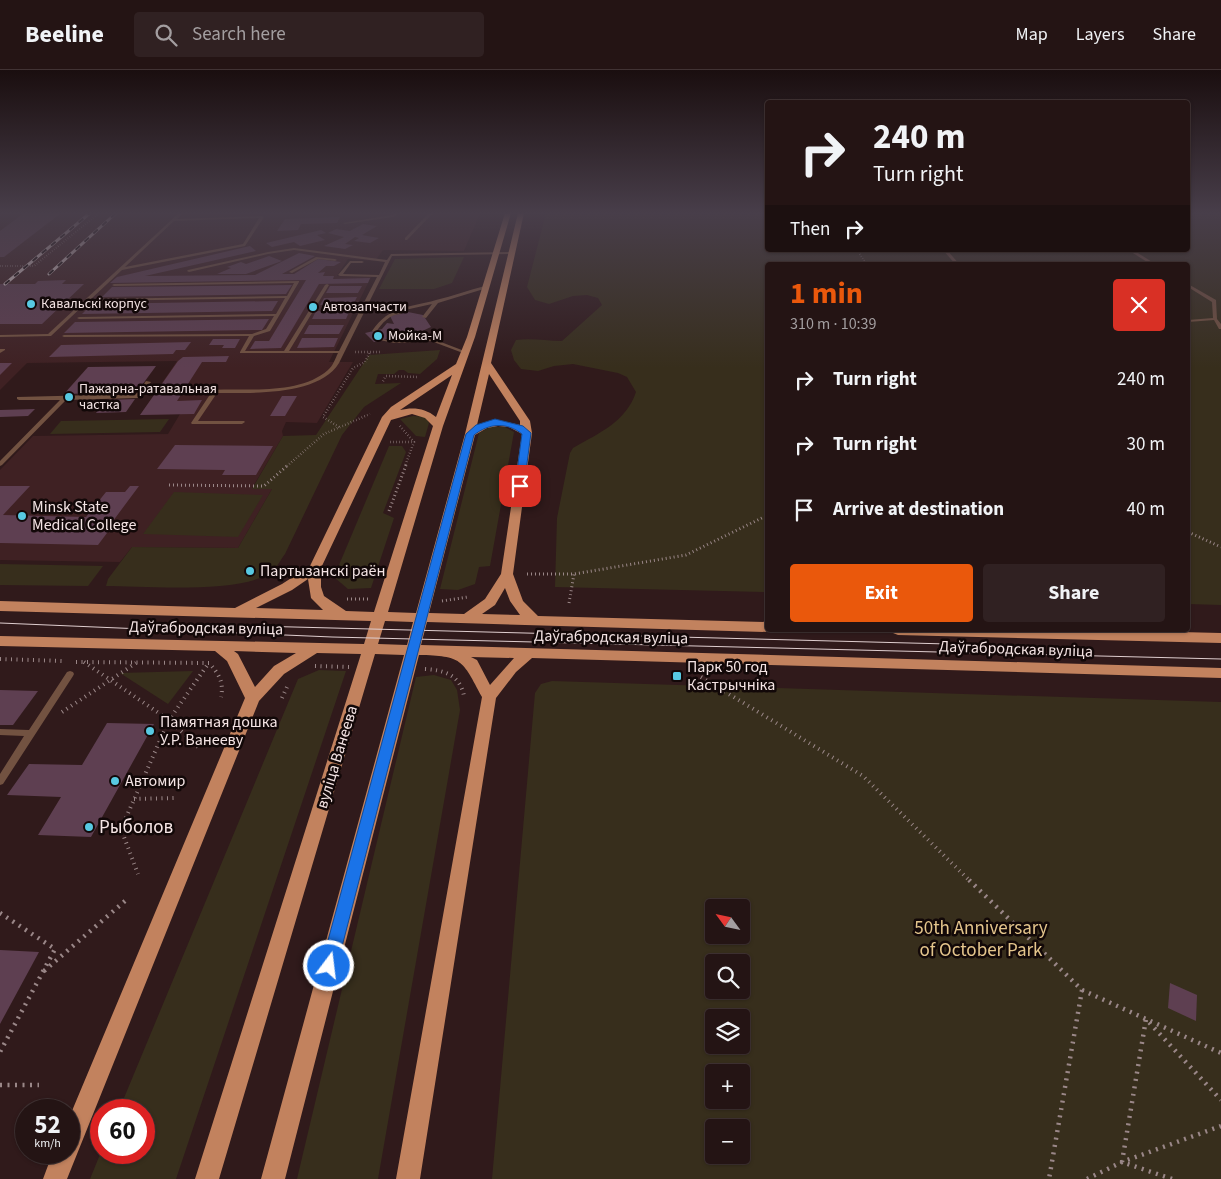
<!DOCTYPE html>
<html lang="en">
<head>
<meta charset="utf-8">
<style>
  :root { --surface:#241414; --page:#302122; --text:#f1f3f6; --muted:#a39ea0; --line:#413334; --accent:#ea580c }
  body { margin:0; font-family:"Source Sans 3",sans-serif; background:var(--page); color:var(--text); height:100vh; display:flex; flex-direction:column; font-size:19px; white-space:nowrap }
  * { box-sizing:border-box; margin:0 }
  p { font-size:16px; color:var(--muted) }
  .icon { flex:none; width:28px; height:28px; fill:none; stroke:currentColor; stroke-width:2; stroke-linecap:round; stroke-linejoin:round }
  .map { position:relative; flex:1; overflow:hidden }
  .sheet { position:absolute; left:765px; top:192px; width:425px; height:370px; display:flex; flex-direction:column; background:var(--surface); border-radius:5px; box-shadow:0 1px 4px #0004,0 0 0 1px var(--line) }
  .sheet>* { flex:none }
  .guide { position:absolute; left:765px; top:30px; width:425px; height:152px; border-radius:5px; box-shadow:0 1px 4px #0004,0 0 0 1px var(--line); background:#241414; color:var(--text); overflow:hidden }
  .needle { width:32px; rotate:303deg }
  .buttons { position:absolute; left:705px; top:829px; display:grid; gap:10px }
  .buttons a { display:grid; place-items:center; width:45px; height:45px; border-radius:5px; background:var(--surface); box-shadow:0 1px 4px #0004,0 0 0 1px var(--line); font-size:25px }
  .speed { position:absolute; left:15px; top:1029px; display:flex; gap:10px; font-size:25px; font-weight:700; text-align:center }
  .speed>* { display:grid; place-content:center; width:65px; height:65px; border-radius:50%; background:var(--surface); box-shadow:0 1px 4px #0004,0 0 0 1px var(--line); line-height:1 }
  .speed small { font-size:12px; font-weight:400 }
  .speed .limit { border:8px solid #d22; background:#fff; color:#111 }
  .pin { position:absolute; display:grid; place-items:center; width:42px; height:42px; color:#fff; margin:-21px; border-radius:10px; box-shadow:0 2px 8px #0006 }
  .me { position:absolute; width:55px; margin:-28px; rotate:15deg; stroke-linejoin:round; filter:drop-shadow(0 0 4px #0008) }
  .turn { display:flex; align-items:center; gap:18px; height:105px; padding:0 25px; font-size:22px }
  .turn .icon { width:65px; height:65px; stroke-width:2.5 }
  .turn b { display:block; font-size:35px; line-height:42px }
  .then { display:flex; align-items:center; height:48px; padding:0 25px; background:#0003; gap:10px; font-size:19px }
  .round { display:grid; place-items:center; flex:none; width:52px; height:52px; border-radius:5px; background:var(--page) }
  .overview { display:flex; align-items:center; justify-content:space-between; height:85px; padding:0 25px }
  h1 { font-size:30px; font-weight:700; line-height:38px; color:var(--accent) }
  .primary-button { display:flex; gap:10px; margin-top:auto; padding:10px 25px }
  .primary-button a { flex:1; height:58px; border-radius:5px; background:var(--accent); color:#fff; font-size:20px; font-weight:700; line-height:58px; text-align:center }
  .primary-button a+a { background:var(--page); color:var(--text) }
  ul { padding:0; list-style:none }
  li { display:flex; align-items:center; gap:15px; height:65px; padding:0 25px }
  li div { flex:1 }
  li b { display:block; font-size:19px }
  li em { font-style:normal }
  header { display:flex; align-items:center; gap:30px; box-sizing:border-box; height:70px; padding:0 25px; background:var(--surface); border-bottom:1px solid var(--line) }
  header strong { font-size:24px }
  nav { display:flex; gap:28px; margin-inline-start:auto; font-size:18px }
  .search { width:350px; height:45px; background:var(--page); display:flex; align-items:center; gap:12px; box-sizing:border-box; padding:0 18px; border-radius:5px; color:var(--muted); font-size:19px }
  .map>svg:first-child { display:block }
  .built { fill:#3f2123 }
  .green { fill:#372e1c; fill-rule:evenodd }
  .building { fill:#5e3f51 }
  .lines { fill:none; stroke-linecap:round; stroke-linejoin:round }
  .path-far4 { stroke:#9a8788; stroke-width:2; stroke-dasharray:0.5 2; stroke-linecap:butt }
  .path-far3 { stroke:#9a8788; stroke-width:2.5; stroke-dasharray:0.5 2.5; stroke-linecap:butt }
  .path-far2 { stroke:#9a8788; stroke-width:3; stroke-dasharray:1 3; stroke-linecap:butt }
  .path-far1 { stroke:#9a8788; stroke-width:4; stroke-dasharray:1 4.5; stroke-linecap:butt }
  .path { stroke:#9a8788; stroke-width:4.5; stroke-dasharray:2 5.5; stroke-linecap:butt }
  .service { fill:#725241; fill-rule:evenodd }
  .primary { fill:#c2825e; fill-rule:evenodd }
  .tram { stroke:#dfcecf; stroke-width:1 }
  .rail-casing { stroke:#dfcecf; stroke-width:3 }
  .rail { stroke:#120808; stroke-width:2; stroke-dasharray:6; stroke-linecap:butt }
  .route { fill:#1a73e8; stroke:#114b97 }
  .poi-dot { fill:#57c9e2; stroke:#120808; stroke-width:2 }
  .labels { text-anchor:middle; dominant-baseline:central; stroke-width:5; stroke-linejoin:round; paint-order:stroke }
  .far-poi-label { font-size:14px; fill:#f4e4e4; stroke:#120808; text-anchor:start }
  .poi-label { font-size:16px; fill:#f4e4e4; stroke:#120808; text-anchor:start }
  .street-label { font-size:16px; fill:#f4e4e4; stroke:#120808 }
  .near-poi-label { font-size:19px; fill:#f4e4e4; stroke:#120808; text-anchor:start }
  .near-park-label { font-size:19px; fill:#e4c58c; stroke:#120808 }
</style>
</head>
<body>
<header>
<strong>Beeline</strong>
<div class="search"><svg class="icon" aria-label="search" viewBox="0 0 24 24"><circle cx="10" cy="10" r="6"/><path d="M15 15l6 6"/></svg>Search here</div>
<nav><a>Map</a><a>Layers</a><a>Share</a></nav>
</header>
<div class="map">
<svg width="1221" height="1109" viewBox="0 0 1221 1109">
  <rect width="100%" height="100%" fill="#301a1b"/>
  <polygon class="built" points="0,143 480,143 464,181 383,180 375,191 348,189 337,206 371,207 329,292 353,292 317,353 286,352 282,361 283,366 252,418 272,419 238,478 132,477 120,492 0,490 0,400 33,366 168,364 180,344 140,345 177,291 27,293 0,320"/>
  <g class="green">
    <path d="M546,143H767L768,180H1188V143H1221V535L1188,534V195H768L767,522L555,517L557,448L570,383L573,378C599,363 626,352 636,322L627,307L618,303L573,294L554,296L538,301L521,299L514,290L511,280L516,270C532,268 546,271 562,271L602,235L598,228L587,225L573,226L549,234L535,230L527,217Z"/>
    <polygon points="464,187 452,213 434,219 379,219 395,189"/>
    <path d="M440,280L437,289L420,304L408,303L404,300H399L394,304H378L375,314L401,313L364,337L342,365L285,484C281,489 278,496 273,500C248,525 143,516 106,516L108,509L132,477L238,478L272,419H252L283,366L316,365L369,285Z"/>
    <polygon points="413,346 426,347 429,353 425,367 416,366 400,349"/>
    <polygon points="169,349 160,362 50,364 61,351"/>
    <polygon points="490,357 505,357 514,362 490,496 479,497 475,514 458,520 440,519 479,363"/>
    <polygon points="389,376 402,376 406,382 383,443 394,448 371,518 348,519 334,507"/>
    <polygon points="174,422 263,425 238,467 143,464"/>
    <polygon points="0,494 103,496 88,516 0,515"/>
    <polygon points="319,600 346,601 176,1109 90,1109 101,1082 144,1082 144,1040 119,1040 298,609"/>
    <polygon points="193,601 168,634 120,603"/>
    <polygon points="434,605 451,610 457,620 460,640 378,1109 297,1109 416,607"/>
    <path d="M552,611L1221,632V1109H492L535,623L541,614ZM714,838H741V865H714ZM714,892H741V920H714ZM714,948H741V975H714ZM714,1002H741V1030H714ZM714,1058H741V1085H714Z"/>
  </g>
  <g class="building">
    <polygon points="24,143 61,143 4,187 0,187 0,161"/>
    <polygon points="340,147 337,153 301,154 298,160 277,161 285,149"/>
    <polygon points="363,154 377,156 362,165 379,168 370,173 354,171 359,168 355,167 345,174 353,175 345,179 324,176 344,167 328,163 336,159 350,161"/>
    <polygon points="321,160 326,163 317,165 325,170 300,176 294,172 272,177 266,173"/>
    <polygon points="250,176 256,181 145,206 255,205 299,183 315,186 282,204 294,204 318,189 341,192 334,196 326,196 318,203 325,202 323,206 334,206 333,209 370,208 368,213 319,214 281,278 250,279 255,271 269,271 306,210 110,213 117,207"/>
    <polygon points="269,186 282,191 246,204 217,204 231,198 227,197 241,192 246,194"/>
    <polygon points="66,210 62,214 84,214 42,254 0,254 0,214 35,214 38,211"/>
    <polygon points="292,215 286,224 102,227 112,217"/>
    <polygon points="330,216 362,216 358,223 326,223"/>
    <polygon points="357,227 353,235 320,235 324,228"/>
    <polygon points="278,231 272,241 82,244 92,234"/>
    <polygon points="350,240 346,249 312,249 316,241"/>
    <polygon points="408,242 423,245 431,257 418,263 407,263 405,269 391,268 374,272 365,263 382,259 387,253 394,254 390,246"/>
    <polygon points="269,249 262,260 64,263 75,252"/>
    <polygon points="309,255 344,255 339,264 304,264"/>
    <polygon points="302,268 338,268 334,277 297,278"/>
    <polygon points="213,269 240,269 235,278 222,278 224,275 209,275"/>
    <polygon points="191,272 185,280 176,280 173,284 49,287 61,275"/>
    <polygon points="229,286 226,292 202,292 177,331 202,330 194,344 140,345 178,291 183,287"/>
    <polygon points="0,293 12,293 0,305"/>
    <polygon points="156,296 137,322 64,324 88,297"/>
    <polygon points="282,326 297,326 285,346 270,346"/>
    <polygon points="135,329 126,342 96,343 105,330"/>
    <polygon points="35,339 28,346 0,347 0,340"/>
    <polygon points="175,375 273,376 256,405 222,405 225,400 157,399"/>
    <polygon points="0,416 30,416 3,445 86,447 106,422 125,422 130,416 139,416 113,451 116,451 98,475 0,473"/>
    <polygon points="0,620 38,621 13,655 0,655"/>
    <polygon points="107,653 154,654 91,767 38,765 61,727 7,725 29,694 82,695"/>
    <polygon points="0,880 39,882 0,954"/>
    <polygon points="1170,913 1197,925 1196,951 1168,938"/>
  </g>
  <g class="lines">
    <g class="path-far4">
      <polyline points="857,180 867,195"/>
      <polyline points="0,196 34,196 99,143"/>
    </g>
    <g class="path-far3">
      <polyline points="355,282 381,282"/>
      <polyline points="383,311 386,306 419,307"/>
      <polyline points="400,356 414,372 405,396"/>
      <polyline points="339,357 323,347 353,298 365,292 370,282"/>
      <polyline points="390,372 414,372"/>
      <polyline points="287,396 324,364 370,344"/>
    </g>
    <g class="path-far2">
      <polyline points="169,415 264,416 288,395"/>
      <polyline points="389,441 406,395"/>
      <polyline points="1188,462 1221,477"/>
      <polyline points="527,504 574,504 686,485 768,445"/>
      <polyline points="347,529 369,529"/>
      <polyline points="442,531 468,527"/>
      <polyline points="569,533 574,504"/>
    </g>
    <g class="path-far1">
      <polyline points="0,589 64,591"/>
      <path d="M76,592L209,593C219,604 224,612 221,627"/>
      <polyline points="84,592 169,650 121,759 138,804"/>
      <polyline points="315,596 349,597"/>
      <path d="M425,599C444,600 460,605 464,626"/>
      <polyline points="701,607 863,706 970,811"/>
      <polyline points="282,628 287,617"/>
      <polyline points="62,642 136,593"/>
      <polyline points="198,677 169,650 208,594"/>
      <polyline points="134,729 174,728"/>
    </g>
    <g class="path">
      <polyline points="969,810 1082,920 1049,1109"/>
      <polyline points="0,843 55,879 0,982"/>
      <polyline points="44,901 125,831"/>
      <polyline points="1082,920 1221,983"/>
      <polyline points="0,1015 39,1015"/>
      <polyline points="1087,1109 1122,1092 1221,1056"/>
      <polyline points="1172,1109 1122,1092 1146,949 1221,1030"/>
    </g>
    <g class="service">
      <path d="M179,143H183L177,149L262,146L264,147L245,176L122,200L91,229L287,226L294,213L114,216L112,215L114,214L299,211V212L270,261L254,266L245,281H284L325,215L327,214L329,215L289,281H339L377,207L340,206L338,205L350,191H362L364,192L362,193H351L343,204L379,205L385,192L294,180L268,184L189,202L187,201L188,200L268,182L294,178L387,190L391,184L512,182L514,183L512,184L392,186L339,293C319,326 251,323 217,323L198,351H244L245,352L242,354H192L191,353L211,323L201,324L198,322L199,321C238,316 296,328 328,300C333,296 335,289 338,283H240V282L249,266L64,267L62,266L64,265L252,264L266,259L274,246L79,249L77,248L79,247L276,244L285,228L88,231L51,266L0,267V265L48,264ZM259,148L243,174L125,197L174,151Z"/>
      <polygon points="395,143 400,143 393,147 345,154 343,153 392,145"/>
      <polygon points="429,143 437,143 431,145 407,170 405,170 405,168"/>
      <polygon points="943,180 947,180 960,195 956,195"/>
      <polygon points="1128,180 1133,180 1157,195 1152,195"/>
      <polygon points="316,187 335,189 337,190 335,191 318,189 292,203 289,202"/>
      <polygon points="1188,214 1216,230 1217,249 1221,254 1221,259 1219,259 1214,250 1188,252 1188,250 1213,248 1212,232 1188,217"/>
      <path d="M485,216H487V218L438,233L426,248L422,247L432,234L405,240L401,244C390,244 382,253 376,262L372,261C390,235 409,238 436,230C453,226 469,220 485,216Z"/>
      <polygon points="418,261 422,261 433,269 467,282 463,283 431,271 395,273 379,270 381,269 395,271 426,269 418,263"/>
      <polygon points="0,279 5,279 5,280 0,283"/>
      <polygon points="146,311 151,312 140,327 138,328 66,330 2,395 0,396 0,391 60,330 19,330 17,329 17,327 136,324"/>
      <polygon points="70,601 73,602 74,604 73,606 3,714 0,715 0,704 24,666 0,665 0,659 29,660 67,602"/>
    </g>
    <g class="primary">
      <path d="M505,143H511L475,267L443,356L388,542L416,543L465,364L518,143H524L491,293L530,351L532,363L513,504L523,531L538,546L768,552V560H773L768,562L427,552L421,575L1221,598V608L532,588L516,602L496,628L420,1109H396L482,627C462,589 462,586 419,585L285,1109H261L404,585L375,584L219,1109H195L361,584L317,583L284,604L259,631L67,1109H43L53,1082H69V1048L245,628L227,591L215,581L0,576V566L364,574L371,551L0,541V531L235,538L282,514L310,496L382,347L391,337L456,294L467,267ZM489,304L520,351V355L498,350L477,355ZM452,305L436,347C425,338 413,337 400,340ZM412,344L425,348L433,356L374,542L346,541L324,526L321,517V498L391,350ZM498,356L509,357L522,364L501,504L485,529L464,544L429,543L475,365L487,358ZM308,509L311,528L323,540L256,538L292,520ZM505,518L510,531L520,545L482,544L495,535ZM385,551L413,552L407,575L378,574ZM234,581L296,583L274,596L255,617L238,584ZM471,587L514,588L490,615L477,590Z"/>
      <polygon points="891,560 1096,560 1221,563 1221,573 898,565 893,563"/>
    </g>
    <g class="tram">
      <polyline points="0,553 332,567 1221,589"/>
      <polyline points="255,556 1025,576"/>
    </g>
    <defs>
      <g id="rail">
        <polyline points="49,204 116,143"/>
        <polyline points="5,214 90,143"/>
      </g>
    </defs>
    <use href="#rail" class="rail-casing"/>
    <use href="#rail" class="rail"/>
  </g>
  <linearGradient id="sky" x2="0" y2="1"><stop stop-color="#1a0e0f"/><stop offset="0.48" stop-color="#483e4a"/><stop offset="1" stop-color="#483e4a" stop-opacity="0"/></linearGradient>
  <rect width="1221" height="298" fill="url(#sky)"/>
  <path class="route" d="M495,349L523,356L531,363L524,416L520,419L515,416L522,364C507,352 489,353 474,365L337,896L335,902L329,905L324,902L321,896L466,364L476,355Z"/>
  <g class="poi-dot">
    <circle cx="31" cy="234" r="5"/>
    <circle cx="313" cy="237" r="5"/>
    <circle cx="378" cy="266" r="5"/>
    <circle cx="69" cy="327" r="5"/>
    <circle cx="22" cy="446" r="5"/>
    <circle cx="250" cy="501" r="5"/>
    <rect x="672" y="601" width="10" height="10" rx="2.5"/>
    <circle cx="150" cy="661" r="5"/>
    <circle cx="115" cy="711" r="5"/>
    <circle cx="89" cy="757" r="5"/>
  </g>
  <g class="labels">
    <g class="far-poi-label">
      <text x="41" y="234">Кавальскі корпус</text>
      <text x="323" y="237">Автозапчасти</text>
      <text x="388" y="266">Мойка-М</text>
      <text x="79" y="319">Пажарна-ратавальная<tspan x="79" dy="16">частка</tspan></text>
    </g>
    <g class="poi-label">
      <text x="32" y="437">Minsk State<tspan x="32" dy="18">Medical College</tspan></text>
      <text x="260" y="501">Партызанскі раён</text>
      <text x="687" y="597">Парк 50 год<tspan x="687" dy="18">Кастрычніка</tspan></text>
      <text x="160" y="652">Памятная дошка<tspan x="160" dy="18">У.Р. Ванееву</tspan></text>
      <text x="125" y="711">Автомир</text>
    </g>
    <g class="street-label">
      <text transform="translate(206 558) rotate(1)">Даўгабродская вуліца</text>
      <text transform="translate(611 567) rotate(1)">Даўгабродская вуліца</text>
      <text transform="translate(1016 579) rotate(2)">Даўгабродская вуліца</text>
      <text transform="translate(337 687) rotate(-73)">вуліца Ванеева</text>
    </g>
    <g class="near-poi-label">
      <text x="99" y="757">Рыболов</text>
    </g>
    <g class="near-park-label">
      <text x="981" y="858">50th Anniversary<tspan x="981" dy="22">of October Park</tspan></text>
    </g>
  </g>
</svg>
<div class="buttons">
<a><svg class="needle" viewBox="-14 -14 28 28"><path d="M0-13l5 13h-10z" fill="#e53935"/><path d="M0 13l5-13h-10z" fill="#a39ea0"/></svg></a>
<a><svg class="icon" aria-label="search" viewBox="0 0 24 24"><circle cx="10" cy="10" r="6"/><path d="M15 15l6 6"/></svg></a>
<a><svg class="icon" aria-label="layers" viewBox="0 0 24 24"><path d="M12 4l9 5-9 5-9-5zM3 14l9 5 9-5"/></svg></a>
<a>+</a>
<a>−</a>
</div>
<div class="speed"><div>52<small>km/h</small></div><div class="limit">60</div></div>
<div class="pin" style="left:520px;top:416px;background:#d93025"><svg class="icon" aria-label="arrive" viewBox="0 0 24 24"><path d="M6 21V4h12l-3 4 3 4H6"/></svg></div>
<svg class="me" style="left:329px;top:896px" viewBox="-20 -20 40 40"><circle r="17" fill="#1a73e8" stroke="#fff" stroke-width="3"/><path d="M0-11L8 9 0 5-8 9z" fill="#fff"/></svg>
<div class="guide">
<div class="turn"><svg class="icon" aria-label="right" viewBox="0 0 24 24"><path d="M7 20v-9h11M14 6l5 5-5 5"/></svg><div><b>240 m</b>Turn right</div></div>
<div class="then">Then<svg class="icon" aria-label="right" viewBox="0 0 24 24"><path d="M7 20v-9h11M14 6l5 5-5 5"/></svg></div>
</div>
<section class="sheet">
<div class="overview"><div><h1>1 min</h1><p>310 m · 10:39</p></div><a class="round" style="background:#d93025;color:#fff"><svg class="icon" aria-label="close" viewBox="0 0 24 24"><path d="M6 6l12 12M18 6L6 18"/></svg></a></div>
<ul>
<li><svg class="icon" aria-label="right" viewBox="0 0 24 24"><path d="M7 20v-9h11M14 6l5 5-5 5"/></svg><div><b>Turn right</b></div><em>240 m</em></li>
<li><svg class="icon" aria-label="right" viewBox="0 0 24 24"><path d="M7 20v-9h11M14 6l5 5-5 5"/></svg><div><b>Turn right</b></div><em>30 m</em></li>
<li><svg class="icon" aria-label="arrive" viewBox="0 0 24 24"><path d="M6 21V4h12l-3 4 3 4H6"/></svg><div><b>Arrive at destination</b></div><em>40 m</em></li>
</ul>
<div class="primary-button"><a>Exit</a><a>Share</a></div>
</section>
</div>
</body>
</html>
